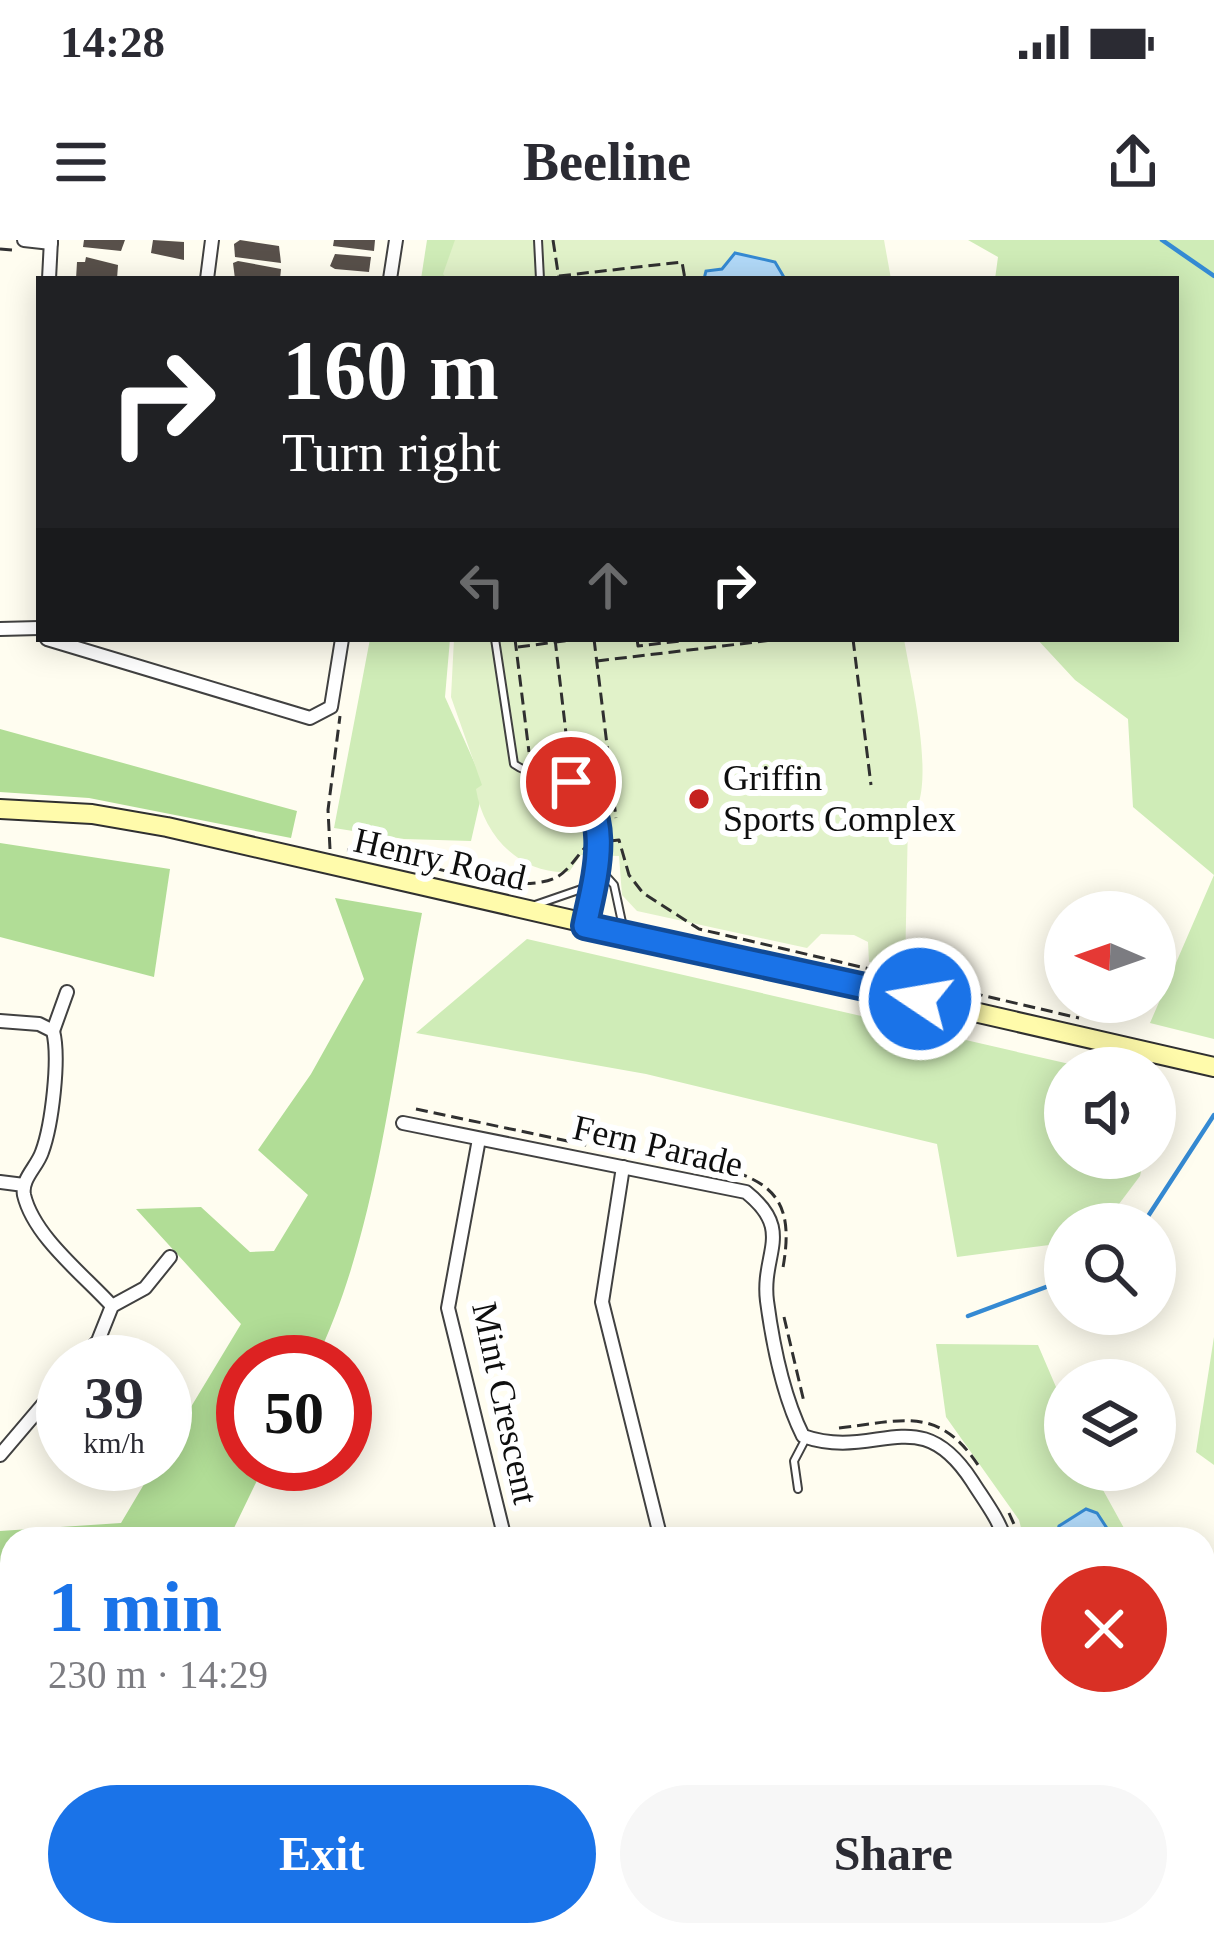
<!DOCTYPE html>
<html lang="en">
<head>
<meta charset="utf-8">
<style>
  :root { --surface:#fff; --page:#f7f7f7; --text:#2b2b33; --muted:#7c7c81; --accent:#1a73e8 }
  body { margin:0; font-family:"Times New Roman",serif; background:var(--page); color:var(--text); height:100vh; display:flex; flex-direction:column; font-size:45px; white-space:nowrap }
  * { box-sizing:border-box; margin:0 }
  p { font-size:39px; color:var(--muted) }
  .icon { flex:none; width:66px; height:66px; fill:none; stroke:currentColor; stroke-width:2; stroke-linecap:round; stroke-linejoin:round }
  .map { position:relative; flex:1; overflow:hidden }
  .drawer { position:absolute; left:0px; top:1287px; width:1215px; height:420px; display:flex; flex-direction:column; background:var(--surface); border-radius:36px 36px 0 0; box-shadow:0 6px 30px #0003 }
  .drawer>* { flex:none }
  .hud { position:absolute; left:36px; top:36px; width:1143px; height:366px; border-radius:0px; box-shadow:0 6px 30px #0003; background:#202124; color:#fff; overflow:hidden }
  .needle { width:78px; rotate:272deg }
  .fabs { position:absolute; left:1044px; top:651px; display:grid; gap:24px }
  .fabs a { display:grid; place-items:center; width:132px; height:132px; border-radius:50%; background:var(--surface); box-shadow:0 6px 30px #0003; font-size:60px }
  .speed { position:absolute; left:36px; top:1095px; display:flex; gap:24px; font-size:60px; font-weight:700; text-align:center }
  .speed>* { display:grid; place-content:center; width:156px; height:156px; border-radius:50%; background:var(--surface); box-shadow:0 6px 30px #0003; line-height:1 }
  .speed small { font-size:30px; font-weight:400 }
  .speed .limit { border:18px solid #d22; background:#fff; color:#111 }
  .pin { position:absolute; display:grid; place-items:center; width:102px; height:102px; color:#fff; margin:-51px; border:6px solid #fff; border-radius:50%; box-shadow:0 3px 12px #0007 }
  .me { position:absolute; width:132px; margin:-66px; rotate:282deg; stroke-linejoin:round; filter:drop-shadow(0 0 9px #0008) }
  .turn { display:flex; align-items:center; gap:42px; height:252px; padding:0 48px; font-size:54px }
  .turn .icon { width:156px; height:156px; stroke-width:2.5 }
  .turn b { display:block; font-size:84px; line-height:102px }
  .lanes { display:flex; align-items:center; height:114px; padding:0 48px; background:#0003; justify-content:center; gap:60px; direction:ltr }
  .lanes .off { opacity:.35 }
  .round { display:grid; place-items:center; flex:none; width:126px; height:126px; border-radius:63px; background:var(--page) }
  .overview { display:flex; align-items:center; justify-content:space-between; height:204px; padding:0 48px }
  h1 { font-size:72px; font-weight:600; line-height:90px; color:var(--accent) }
  .action { display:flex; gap:24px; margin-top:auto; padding:24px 48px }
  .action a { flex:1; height:138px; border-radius:72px; background:var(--accent); color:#fff; font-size:48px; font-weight:600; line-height:138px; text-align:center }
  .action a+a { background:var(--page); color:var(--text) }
  .status { display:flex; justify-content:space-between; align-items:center; height:84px; padding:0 60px; background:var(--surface); direction:ltr }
  .status svg { height:33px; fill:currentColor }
  header { display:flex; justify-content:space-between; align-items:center; height:156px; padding:0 48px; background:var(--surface); font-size:54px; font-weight:600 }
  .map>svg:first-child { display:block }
  .green { fill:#cfecb7 }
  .forest { fill:#b1dd96 }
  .pitch { fill:#e1f2c9 }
  .water { fill:#b2daf9; stroke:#358ad3; stroke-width:3 }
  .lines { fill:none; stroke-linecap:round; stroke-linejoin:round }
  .stream { stroke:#358ad3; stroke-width:4.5 }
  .building { fill:#58504a }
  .lane-casing { stroke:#414141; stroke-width:10 }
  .street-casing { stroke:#414141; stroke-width:16 }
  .secondary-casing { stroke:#303030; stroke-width:22 }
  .path { stroke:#303030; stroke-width:3; stroke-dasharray:12 6; stroke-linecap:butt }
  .lane { stroke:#fff; stroke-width:6 }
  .street { stroke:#fff; stroke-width:12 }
  .secondary { stroke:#fffbab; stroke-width:18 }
  .route-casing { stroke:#114b97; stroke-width:30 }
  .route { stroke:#1a73e8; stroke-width:21 }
  .poi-dot { fill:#c5221f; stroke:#fff; stroke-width:4.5 }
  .labels { text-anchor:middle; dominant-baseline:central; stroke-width:12; stroke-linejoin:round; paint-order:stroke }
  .poi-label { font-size:36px; fill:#0e0e0e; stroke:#fff; text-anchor:start }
  .street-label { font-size:36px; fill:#0e0e0e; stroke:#fff }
</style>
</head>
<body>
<div class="status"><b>14:28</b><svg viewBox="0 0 49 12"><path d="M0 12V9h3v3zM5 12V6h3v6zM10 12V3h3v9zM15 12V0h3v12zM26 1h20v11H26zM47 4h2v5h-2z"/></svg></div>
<header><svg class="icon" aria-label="menu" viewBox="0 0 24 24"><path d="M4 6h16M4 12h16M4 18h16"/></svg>Beeline<svg class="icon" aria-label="share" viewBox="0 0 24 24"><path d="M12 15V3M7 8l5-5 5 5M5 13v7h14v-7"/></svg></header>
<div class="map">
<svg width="1214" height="1707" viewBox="0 0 1214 1707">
  <rect width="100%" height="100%" fill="#fffdf0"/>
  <g class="green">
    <polygon points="427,0 468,0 457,39 421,39"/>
    <polygon points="968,0 1214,0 1214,799 1150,783 1214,635 1133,567 1128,479 1075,440 1037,399 1176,399 1176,39 995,39 998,17"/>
    <polygon points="370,399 450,399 445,457 484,544 471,601 404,599 334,588"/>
    <polygon points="527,699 1087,828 1065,828 1065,918 1144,918 1140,936 1104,984 1065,984 1065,1003 957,1017 937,904 646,834 416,793"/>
    <polygon points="1214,1097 1214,1225 1196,1212"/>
    <polygon points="936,1104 1038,1105 1065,1168 1065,1230 1092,1230 1130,1299 1024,1299 1019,1280 946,1177"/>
    <polygon points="0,1573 12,1584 12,1695 215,1695 213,1707 0,1707"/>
  </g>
  <g class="forest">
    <polygon points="0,489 297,571 291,598 89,558 0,552"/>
    <polygon points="0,603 170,629 154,737 0,697"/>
    <path d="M335,658L422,673C394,816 379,991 315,1122H243V1224H265L234,1288L235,1299H12V1584L0,1573V1291L121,1283L156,1224H165V1210L241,1084L136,969L201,967L250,1012L274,1011L308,955L258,910L311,834L364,739Z"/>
    <polygon points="215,1695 533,1695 537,1707 213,1707"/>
    <polygon points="749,1695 1128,1695 1129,1707 723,1707"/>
  </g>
  <g class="pitch">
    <polygon points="455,0 884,0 891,39 447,39 443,34"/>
    <path d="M454,399H904C910,436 940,557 908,580L905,730L869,722L868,702L854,695L821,694L807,708L637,671L622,655L619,616L581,615L569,632C520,635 483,595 476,549L482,545L451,457Z"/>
  </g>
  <g class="water">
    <polygon points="735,13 775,22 785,39 704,39 706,31 722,29"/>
    <polygon points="1086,1269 1097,1273 1114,1299 1055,1299 1059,1286"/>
  </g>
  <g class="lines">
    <g class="stream">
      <polyline points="1162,0 1214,36"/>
      <polyline points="1143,984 1214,875"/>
      <polyline points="968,1076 1065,1040"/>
      <polyline points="1203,1529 1214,1526"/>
      <polyline points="153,1707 157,1695"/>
      <polyline points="989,1707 999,1695"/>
    </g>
  </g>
  <g class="building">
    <polygon points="84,0 125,0 121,11 83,7"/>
    <polygon points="153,0 184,2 184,20 151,13"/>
    <polygon points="240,0 279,6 281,23 235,17 234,4"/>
    <polygon points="334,0 375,0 374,11 333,6"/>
    <polygon points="335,14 371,17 369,32 335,29 330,26"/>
    <polygon points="86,17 118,25 117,39 76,39 77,22 85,22"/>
    <polygon points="238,21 281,29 280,39 235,39 233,23"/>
  </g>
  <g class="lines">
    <defs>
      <g id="lane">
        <polyline points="538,0 540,39"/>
        <path d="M495,399L514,524C530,536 551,533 569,542C615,564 595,638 587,677"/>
        <polyline points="597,626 614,645 623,687"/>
        <polyline points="535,665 593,645"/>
        <polyline points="798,1249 794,1221 805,1200"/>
      </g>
      <g id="street">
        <polyline points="24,0 51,3"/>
        <polyline points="49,39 51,0"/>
        <polyline points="207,39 212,0"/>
        <polyline points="390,39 396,0"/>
        <polyline points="0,389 39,388"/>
        <polyline points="47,399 310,478 331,467 342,399"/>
        <path d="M0,781L39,784L53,791C60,818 52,885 42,912C37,927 21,939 24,955C34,997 84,1035 112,1066"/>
        <polyline points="53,791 67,752"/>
        <path d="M403,883L746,952C795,991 761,1013 767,1061C773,1106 783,1156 803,1196C877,1222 918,1158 972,1241C984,1260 998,1278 1005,1299"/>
        <polyline points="479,899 448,1068 505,1299"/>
        <polyline points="623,927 602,1062 661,1299"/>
        <polyline points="0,942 24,945"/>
        <polyline points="78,1122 98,1101 112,1066 145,1048 170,1017"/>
        <polyline points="0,1215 63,1141"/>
        <polyline points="1186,1695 1187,1707"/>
      </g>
      <polyline id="secondary" points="0,569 92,574 167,587 1214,827"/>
    </defs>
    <use href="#lane" class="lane-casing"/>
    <use href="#street" class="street-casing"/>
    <use href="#secondary" class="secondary-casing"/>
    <g class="path">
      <polyline points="553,0 559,39"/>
      <polyline points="0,9 13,10"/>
      <polyline points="559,36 682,22 685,39"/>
      <polyline points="515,399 529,512"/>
      <polyline points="555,399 569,519"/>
      <polyline points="594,399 616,578"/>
      <polyline points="637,399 638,406 697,399"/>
      <polyline points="853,399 871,545"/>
      <polyline points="518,407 579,399"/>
      <polyline points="597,421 781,399"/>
      <polyline points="610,601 619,600 629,635 643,653 699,689 1079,778"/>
      <polyline points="330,609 328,570 340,476"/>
      <path d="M347,610C401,613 510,659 555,638C570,631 577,614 589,604"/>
      <polyline points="416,869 610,910"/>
      <path d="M647,918C670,917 690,921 713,926C779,941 795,966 782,1033"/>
      <polyline points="784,1077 804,1162"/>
      <path d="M839,1188C902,1181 938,1165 978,1225"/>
      <polyline points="1009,1273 1017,1291"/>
      <polyline points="1168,1695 1168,1707"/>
    </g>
    <use href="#lane" class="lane"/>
    <use href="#street" class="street"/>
    <use href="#secondary" class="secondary"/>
  </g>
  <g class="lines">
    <defs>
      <path id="route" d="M571,542C616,573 594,642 585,686L920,759"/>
    </defs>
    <use href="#route" class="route-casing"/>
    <use href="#route" class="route"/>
  </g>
  <circle class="poi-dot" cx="699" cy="559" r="12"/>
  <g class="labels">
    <g class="poi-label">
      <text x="723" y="538">Griffin<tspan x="723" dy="41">Sports Complex</tspan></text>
    </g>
    <g class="street-label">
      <text transform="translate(440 619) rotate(13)">Henry Road</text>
      <text transform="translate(658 906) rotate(13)">Fern Parade</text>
      <text transform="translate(505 1163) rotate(78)">Mint Crescent</text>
    </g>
  </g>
</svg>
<div class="fabs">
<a><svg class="needle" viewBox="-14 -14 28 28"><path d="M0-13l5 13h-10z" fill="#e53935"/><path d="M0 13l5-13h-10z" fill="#7c7c81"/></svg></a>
<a><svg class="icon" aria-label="sound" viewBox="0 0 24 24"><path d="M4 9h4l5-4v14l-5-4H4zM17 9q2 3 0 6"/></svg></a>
<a><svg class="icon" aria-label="search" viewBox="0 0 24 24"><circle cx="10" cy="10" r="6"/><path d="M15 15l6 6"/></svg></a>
<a><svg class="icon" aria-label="layers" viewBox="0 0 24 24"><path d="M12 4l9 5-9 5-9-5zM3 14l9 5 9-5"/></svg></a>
</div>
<div class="speed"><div>39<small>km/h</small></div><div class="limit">50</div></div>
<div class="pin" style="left:571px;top:542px;background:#d93025"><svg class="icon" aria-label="arrive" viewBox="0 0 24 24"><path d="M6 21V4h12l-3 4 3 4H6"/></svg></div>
<svg class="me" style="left:920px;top:759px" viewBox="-20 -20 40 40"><circle r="17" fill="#1a73e8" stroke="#fff" stroke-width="3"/><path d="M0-11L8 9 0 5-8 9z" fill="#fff"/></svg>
<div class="hud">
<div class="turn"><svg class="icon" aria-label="right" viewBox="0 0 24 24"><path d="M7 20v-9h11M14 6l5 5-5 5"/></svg><div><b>160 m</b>Turn right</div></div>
<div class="lanes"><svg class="icon off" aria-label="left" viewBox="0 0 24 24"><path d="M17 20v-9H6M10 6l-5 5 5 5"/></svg><svg class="icon off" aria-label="ahead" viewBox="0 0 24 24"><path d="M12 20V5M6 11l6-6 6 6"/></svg><svg class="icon" aria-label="right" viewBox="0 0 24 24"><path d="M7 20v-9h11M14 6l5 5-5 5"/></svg></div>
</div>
<section class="drawer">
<div class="overview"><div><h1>1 min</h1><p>230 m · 14:29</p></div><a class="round" style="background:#d93025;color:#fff"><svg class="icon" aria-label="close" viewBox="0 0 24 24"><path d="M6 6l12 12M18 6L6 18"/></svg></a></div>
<div class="action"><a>Exit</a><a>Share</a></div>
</section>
</div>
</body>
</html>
